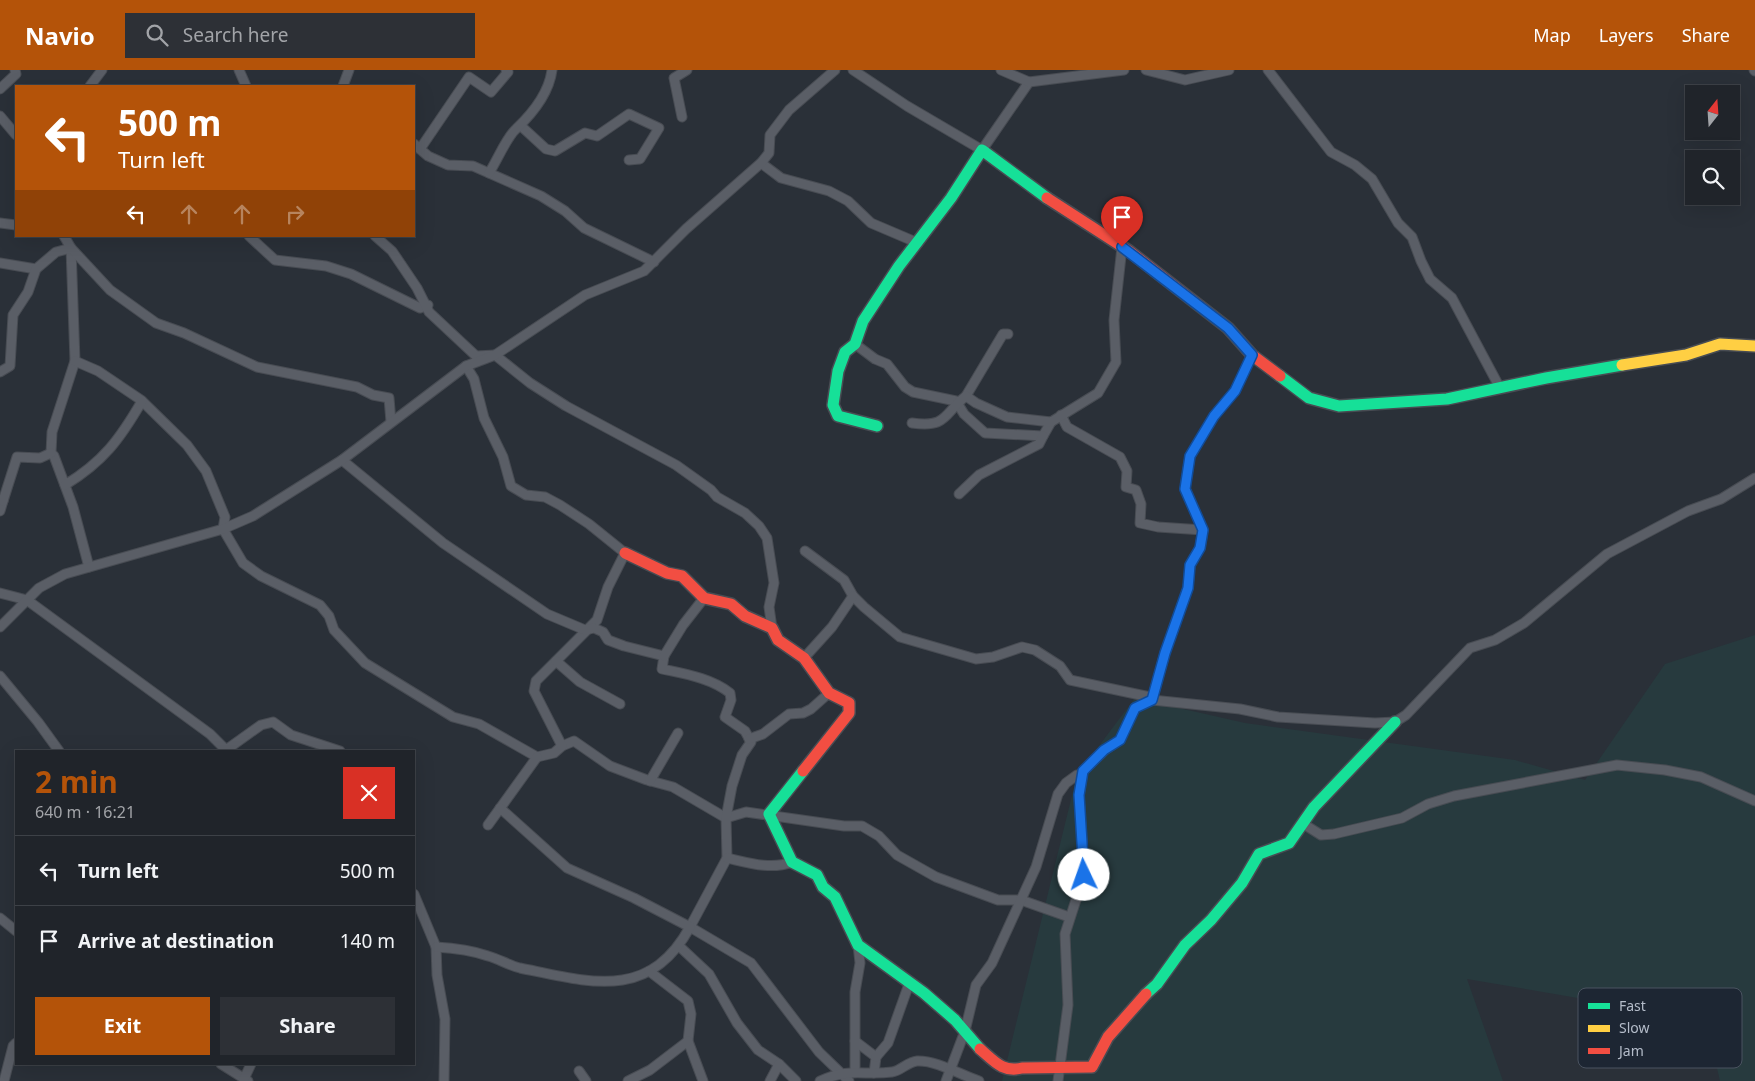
<!DOCTYPE html>
<html lang="en">
<head>
<meta charset="utf-8">
<style>
  :root { --surface:#20242a; --page:#2d3036; --text:#f1f3f6; --muted:#a2a4a8; --line:#3d4147; --accent:#b45309 }
  body { margin:0; font-family:"Noto Sans",sans-serif; background:var(--page); color:var(--text); height:100vh; display:flex; flex-direction:column; font-size:19px; white-space:nowrap }
  * { box-sizing:border-box; margin:0 }
  p { font-size:16px; color:var(--muted) }
  .icon { flex:none; width:28px; height:28px; fill:none; stroke:currentColor; stroke-width:2; stroke-linecap:round; stroke-linejoin:round }
  .map { position:relative; flex:1; overflow:hidden }
  .sheet { position:absolute; left:15px; top:680px; width:400px; height:315px; display:flex; flex-direction:column; background:var(--surface); border-radius:0px; box-shadow:0 5px 20px #0002,0 0 0 1px var(--line) }
  .sheet>* { flex:none }
  .top-card { position:absolute; left:15px; top:15px; width:400px; height:152px; border-radius:0px; box-shadow:0 5px 20px #0002,0 0 0 1px var(--line); background:#b45309; color:#fff; overflow:hidden }
  .needle { width:32px; rotate:17deg }
  .fabs { position:absolute; left:1685px; top:15px; display:grid; gap:10px }
  .fabs a { display:grid; place-items:center; width:55px; height:55px; border-radius:0px; background:var(--surface); box-shadow:0 5px 20px #0002,0 0 0 1px var(--line); font-size:25px }
  .pin { position:absolute; display:grid; place-items:center; width:42px; height:42px; color:#fff; margin:-51px -21px; border-radius:50% 50% 50% 0; rotate:-45deg; box-shadow:0 0 5px #0007 }
  .pin .icon { rotate:45deg }
  .me { position:absolute; width:55px; margin:-28px; rotate:357deg; stroke-linejoin:round; filter:drop-shadow(0 0 4px #0008) }
  .turn { display:flex; align-items:center; gap:18px; height:105px; padding:0 20px; font-size:22px }
  .turn .icon { width:65px; height:65px; stroke-width:2.5 }
  .turn b { display:block; font-size:35px; line-height:42px }
  .lanes { display:flex; align-items:center; height:48px; padding:0 20px; background:#0003; justify-content:center; gap:25px; direction:ltr }
  .lanes .off { opacity:.35 }
  .round { display:grid; place-items:center; flex:none; width:52px; height:52px; border-radius:0px; background:var(--page) }
  .summary { display:flex; align-items:center; justify-content:space-between; height:85px; padding:0 20px }
  h1 { font-size:30px; font-weight:700; line-height:38px; color:var(--accent) }
  .action { display:flex; gap:10px; margin-top:auto; padding:10px 20px }
  .action a { flex:1; height:58px; border-radius:0px; background:var(--accent); color:#fff; font-size:20px; font-weight:700; line-height:58px; text-align:center }
  .action a+a { background:var(--page); color:var(--text) }
  ul { padding:0; list-style:none }
  li { display:flex; align-items:center; gap:15px; height:70px; padding:0 20px; border-top:1px solid var(--line) }
  li div { flex:1 }
  li b { display:block; font-size:19px }
  li em { font-style:normal }
  header { display:flex; align-items:center; gap:30px; box-sizing:border-box; height:70px; padding:0 25px; background:var(--accent); color:#fff }
  header strong { font-size:24px }
  nav { display:flex; gap:28px; margin-inline-start:auto; font-size:18px }
  .search { width:350px; height:45px; background:var(--page); display:flex; align-items:center; gap:12px; box-sizing:border-box; padding:0 18px; border-radius:0px; color:var(--muted); font-size:19px }
  .map>svg:first-child { display:block }
  .green { fill:#273a3e }
  .lines { fill:none; stroke-linecap:round; stroke-linejoin:round }
  .street-casing { stroke:#484c53; stroke-width:11 }
  .fast-casing { stroke:#484c53; stroke-width:14 }
  .slow-casing { stroke:#484c53; stroke-width:14 }
  .jam-casing { stroke:#484c53; stroke-width:14 }
  .street { stroke:#5a5e66; stroke-width:9 }
  .fast { stroke:#16e098; stroke-width:11 }
  .slow { stroke:#ffcf43; stroke-width:11 }
  .jam { stroke:#f24e42; stroke-width:11 }
  .route-casing { stroke:#114b97; stroke-width:12 }
  .route { stroke:#1a73e8; stroke-width:9 }
  .key { fill:#1d2633; stroke:#4a5360; stroke-width:1 }
  .key-label { font-size:14px; fill:#b4bcc9 }
</style>
</head>
<body>
<header>
<strong>Navio</strong>
<div class="search"><svg class="icon" aria-label="search" viewBox="0 0 24 24"><circle cx="10" cy="10" r="6"/><path d="M15 15l6 6"/></svg>Search here</div>
<nav><a>Map</a><a>Layers</a><a>Share</a></nav>
</header>
<div class="map">
<svg width="1755" height="1011" viewBox="0 0 1755 1011">
  <rect width="100%" height="100%" fill="#2a3038"/>
  <polygon class="green" points="1755,565 1755,1011 1720,1011 1716,994 1673,970 1636,938 1467,909 1503,1011 1002,1011 1077,705 1135,628 1245,653 1515,690 1585,710 1665,594"/>
  <g class="lines">
    <defs>
      <g id="street">
        <polyline points="239,0 246,16"/>
        <polyline points="853,0 907,36 982,80 1029,12"/>
        <polyline points="1001,0 1029,12 1124,0"/>
        <polyline points="1146,0 1185,10 1229,0"/>
        <polyline points="1268,0 1331,82 1355,95 1372,109 1398,153 1412,167 1421,191 1430,209 1452,228 1500,318"/>
        <polyline points="1754,0 1755,1"/>
        <polyline points="90,16 102,0"/>
        <polyline points="343,16 349,0"/>
        <polyline points="0,19 16,4 15,0"/>
        <polyline points="0,46 16,65"/>
        <polyline points="682,47 674,8 687,0"/>
        <polyline points="521,56 546,79 555,81 585,63 597,66 629,44 659,58 640,89 629,90"/>
        <polyline points="414,74 428,86 448,95 473,96 541,126 565,141 584,158 654,192"/>
        <polyline points="420,79 469,7 491,22 508,2 506,0"/>
        <polyline points="761,93 781,108 829,121 848,131 871,153 918,173"/>
        <path d="M489,103C497,91 506,68 516,59C533,43 549,23 552,0"/>
        <polyline points="0,153 16,155"/>
        <polyline points="64,166 71,178 75,291 52,362 51,383 54,386 73,437 89,497"/>
        <polyline points="249,166 275,190 326,196 351,204 420,238 428,235"/>
        <polyline points="375,166 392,181 417,218 429,242 476,286 495,285 530,313 566,336 676,395 711,420 717,427 745,443 759,456 767,468 774,513 769,537 772,558"/>
        <polyline points="0,193 36,199"/>
        <polyline points="855,274 875,289 887,294 905,317 913,322 956,331 964,344 985,363 1043,366 1051,352"/>
        <polyline points="75,291 98,301 141,330 187,375 206,401 225,447 223,459 243,493 261,506 320,535 329,546 334,560 365,593 453,647 479,654 537,687 554,683 562,676 574,671 610,696 647,710 673,717 726,748 746,742 844,756 862,756 879,766 897,785 936,807 998,830 1021,830 1069,847"/>
        <polyline points="466,296 474,309 484,348 503,387 511,416 526,425 545,427 560,435 589,454 625,483 608,517 597,550 536,611 534,621 562,676"/>
        <polyline points="0,302 10,296 13,245 28,222 36,199 56,182 71,178 110,220 156,253 184,263 257,297 357,317 373,325 389,328 391,352"/>
        <polyline points="966,326 1003,264 1008,264"/>
        <polyline points="1061,345 1067,357 1120,387 1127,401 1126,417 1136,420 1141,434 1140,453 1158,457 1203,460"/>
        <path d="M912,353C948,358 943,344 966,326L976,333L1007,347L1051,352L1098,323L1116,292L1114,250L1122,177"/>
        <path d="M342,390L443,473L547,544L585,560L594,558L603,562L608,570L624,576L664,586L662,599C685,604 711,608 730,623L731,630L725,647L745,661L751,672L742,685L732,716L726,748L727,788L690,857L751,893L819,982L849,1011"/>
        <path d="M65,415C103,392 120,369 142,331"/>
        <polyline points="959,424 979,405 1039,374 1043,366"/>
        <polyline points="0,430 3,431 0,441"/>
        <polyline points="3,431 17,387 40,388 51,383"/>
        <polyline points="805,481 844,510 853,526 864,537 900,567 976,589 993,587 1022,577 1035,580 1060,596 1070,610 1150,627 1152,630 1240,639 1278,647 1375,653 1395,652 1406,645 1470,578 1495,570 1524,553 1607,484 1688,441 1721,429 1755,408"/>
        <polyline points="0,523 27,530 210,664 226,680 261,655 273,652 291,665 340,681"/>
        <polyline points="0,557 39,518 65,504 223,459 253,446 342,390 466,296 495,285 585,225 644,201 686,159 761,93 769,83 770,65 789,40 835,0"/>
        <polyline points="664,586 683,555 704,528"/>
        <polyline points="804,588 832,557 853,526"/>
        <polyline points="556,591 580,612 620,634"/>
        <polyline points="0,606 38,652 59,681"/>
        <polyline points="749,669 763,664 789,644 803,643 811,639 829,623"/>
        <polyline points="650,711 678,663"/>
        <polyline points="1302,753 1321,765 1334,764 1402,748 1428,734 1454,726 1617,695 1665,700 1701,707 1755,731"/>
        <polyline points="488,755 537,687"/>
        <path d="M727,788C749,793 771,800 792,792"/>
        <polyline points="414,824 436,877 437,905 445,949 444,1011"/>
        <polyline points="0,848 16,861"/>
        <polyline points="679,876 709,904 737,953 758,980 779,994 796,1011"/>
        <path d="M436,877C454,878 471,880 488,886C499,889 508,895 520,898C589,912 649,932 690,857L634,828L567,798L500,738"/>
        <polyline points="649,901 688,931 691,944 688,971 703,1011"/>
        <polyline points="855,971 876,987 874,1003"/>
        <polyline points="876,987 888,973 909,914"/>
        <polyline points="221,994 248,1011"/>
        <polyline points="579,1001 586,1011"/>
        <polyline points="855,1002 855,922 860,893 858,875"/>
        <polyline points="244,1009 251,994"/>
        <polyline points="4,1011 13,976 16,973"/>
        <polyline points="628,1011 650,1000 688,971"/>
        <polyline points="770,1011 779,994"/>
        <path d="M820,1011C851,997 863,1006 892,1002C901,1001 907,992 917,991C936,990 961,1005 979,1011"/>
        <polyline points="946,1011 965,961 976,915 992,893 1036,797 1058,724 1066,713 1077,705"/>
        <polyline points="1058,1011 1068,935 1065,864 1084,805 1079,725 1083,701 1105,680 1120,670 1135,638 1152,630 1165,583 1188,518 1190,495 1200,478 1203,460 1185,419 1190,386 1214,346 1235,321 1252,285"/>
      </g>
      <g id="fast">
        <polyline points="1280,306 1309,328 1339,336 1447,329 1546,308 1622,295"/>
        <polyline points="877,356 838,346 833,335 838,301 845,282 855,274 863,251 899,196 951,128 982,80 1047,128"/>
        <polyline points="803,701 769,744 792,792 817,805 823,817 835,827 858,875 924,923 955,950 980,979"/>
        <polyline points="1146,924 1157,914 1185,875 1211,850 1242,813 1259,784 1289,773 1314,737 1395,652"/>
      </g>
      <polyline id="slow" points="1622,295 1686,285 1720,274 1755,276"/>
      <g id="jam">
        <polyline points="1047,128 1129,181 1228,258 1252,285 1280,306"/>
        <polyline points="625,483 667,503 682,506 704,528 731,534 745,546 772,558 778,570 804,588 829,623 849,633 849,643 803,701"/>
        <path d="M980,979C994,991 1003,1003 1022,998L1092,997L1108,967L1146,924"/>
      </g>
    </defs>
    <use href="#street" class="street-casing"/>
    <use href="#fast" class="fast-casing"/>
    <use href="#slow" class="slow-casing"/>
    <use href="#jam" class="jam-casing"/>
    <use href="#street" class="street"/>
    <use href="#fast" class="fast"/>
    <use href="#slow" class="slow"/>
    <use href="#jam" class="jam"/>
  </g>
  <g class="lines">
    <defs>
      <polyline id="route" points="1084,805 1079,725 1083,701 1104,680 1120,670 1135,638 1152,630 1165,583 1188,518 1190,495 1200,478 1203,460 1185,419 1190,386 1214,346 1235,321 1252,285 1228,258 1122,177"/>
    </defs>
    <use href="#route" class="route-casing"/>
    <use href="#route" class="route"/>
  </g>
  <rect x="1578" y="918" width="164" height="80" rx="8" class="key"/>
  <rect x="1588" y="933" width="22" height="6" fill="#16e098"/>
  <rect x="1588" y="955" width="22" height="7" fill="#ffcf43"/>
  <rect x="1588" y="978" width="22" height="6" fill="#f24e42"/>
  <g class="key-label">
    <text x="1619" y="941">Fast</text>
    <text x="1619" y="963">Slow</text>
    <text x="1619" y="986">Jam</text>
  </g>
</svg>
<div class="fabs">
<a><svg class="needle" viewBox="-14 -14 28 28"><path d="M0-13l5 13h-10z" fill="#e53935"/><path d="M0 13l5-13h-10z" fill="#a2a4a8"/></svg></a>
<a><svg class="icon" aria-label="search" viewBox="0 0 24 24"><circle cx="10" cy="10" r="6"/><path d="M15 15l6 6"/></svg></a>
</div>
<div class="pin" style="left:1122px;top:177px;background:#d93025"><svg class="icon" aria-label="arrive" viewBox="0 0 24 24"><path d="M6 21V4h12l-3 4 3 4H6"/></svg></div>
<svg class="me" style="left:1084px;top:805px" viewBox="-20 -20 40 40"><circle r="19" fill="#fff"/><path d="M0-13L10 11 0 6-10 11z" fill="#1a73e8"/></svg>
<div class="top-card">
<div class="turn"><svg class="icon" aria-label="left" viewBox="0 0 24 24"><path d="M17 20v-9H6M10 6l-5 5 5 5"/></svg><div><b>500 m</b>Turn left</div></div>
<div class="lanes"><svg class="icon" aria-label="left" viewBox="0 0 24 24"><path d="M17 20v-9H6M10 6l-5 5 5 5"/></svg><svg class="icon off" aria-label="ahead" viewBox="0 0 24 24"><path d="M12 20V5M6 11l6-6 6 6"/></svg><svg class="icon off" aria-label="ahead" viewBox="0 0 24 24"><path d="M12 20V5M6 11l6-6 6 6"/></svg><svg class="icon off" aria-label="right" viewBox="0 0 24 24"><path d="M7 20v-9h11M14 6l5 5-5 5"/></svg></div>
</div>
<section class="sheet">
<div class="summary"><div><h1>2 min</h1><p>640 m · 16:21</p></div><a class="round" style="background:#d93025;color:#fff"><svg class="icon" aria-label="close" viewBox="0 0 24 24"><path d="M6 6l12 12M18 6L6 18"/></svg></a></div>
<ul>
<li><svg class="icon" aria-label="left" viewBox="0 0 24 24"><path d="M17 20v-9H6M10 6l-5 5 5 5"/></svg><div><b>Turn left</b></div><em>500 m</em></li>
<li><svg class="icon" aria-label="arrive" viewBox="0 0 24 24"><path d="M6 21V4h12l-3 4 3 4H6"/></svg><div><b>Arrive at destination</b></div><em>140 m</em></li>
</ul>
<div class="action"><a>Exit</a><a>Share</a></div>
</section>
</div>
</body>
</html>
